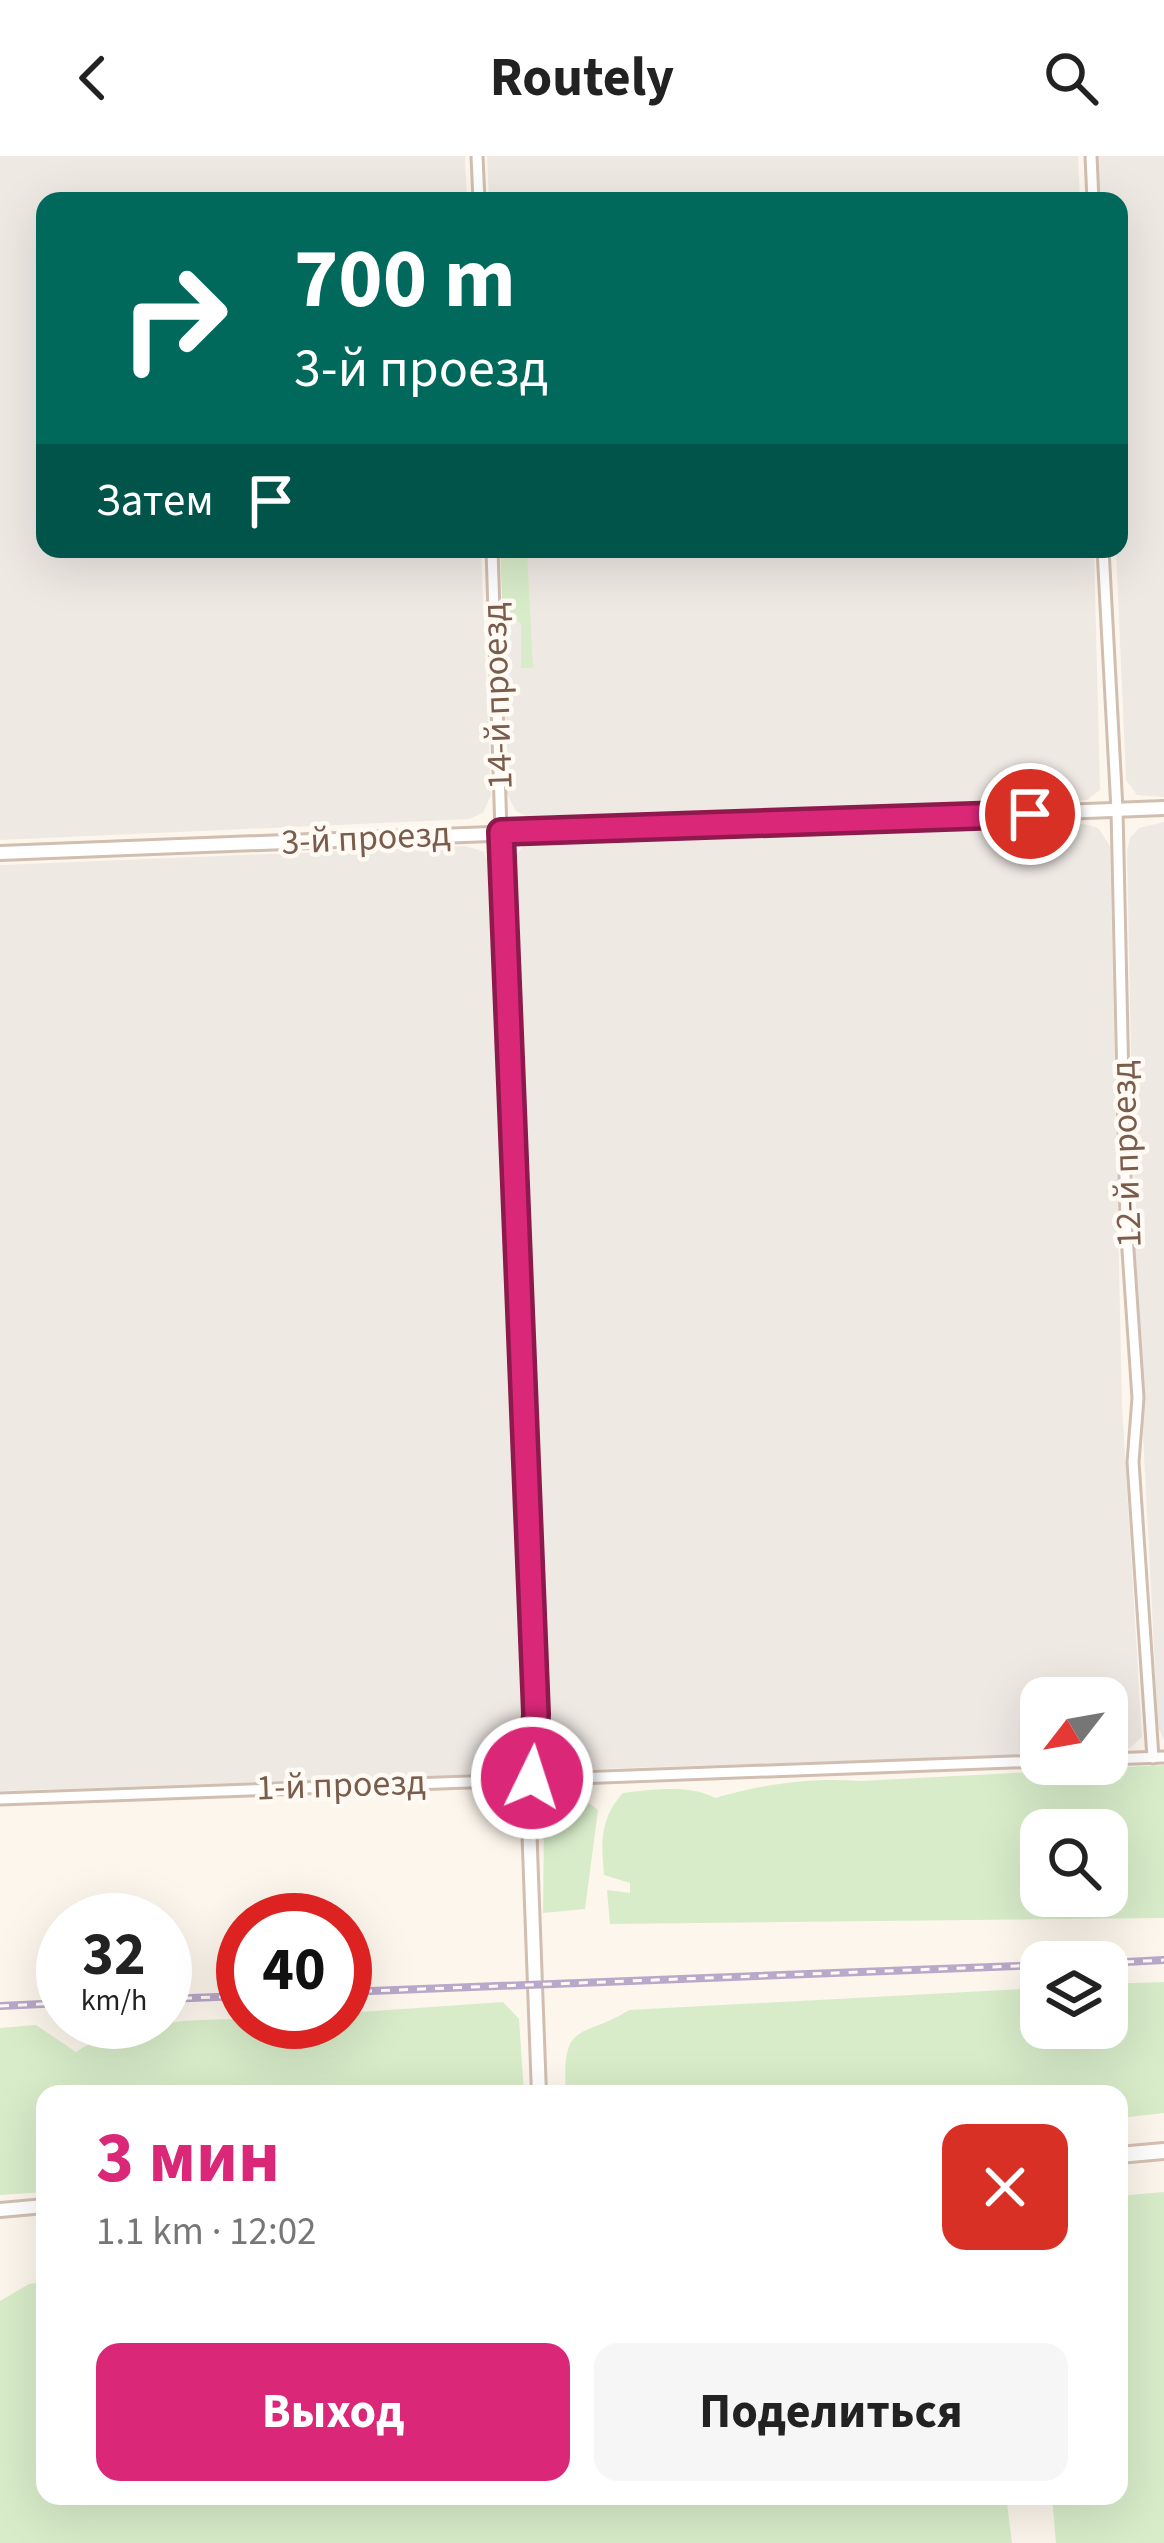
<!DOCTYPE html>
<html lang="ru">
<head>
<meta charset="utf-8">
<style>
  :root { --surface:#fff; --page:#f6f6f6; --text:#222; --muted:#767676; --accent:#db2777 }
  body { margin:0; font-family:"Source Sans 3",sans-serif; background:var(--page); color:var(--text); height:100vh; display:flex; flex-direction:column; font-size:45px; white-space:nowrap }
  * { box-sizing:border-box; margin:0 }
  p { font-size:39px; color:var(--muted) }
  .icon { flex:none; width:66px; height:66px; fill:none; stroke:currentColor; stroke-width:2; stroke-linecap:round; stroke-linejoin:round }
  .map { position:relative; flex:1; overflow:hidden }
  .panel { position:absolute; left:36px; top:1929px; width:1092px; height:420px; display:flex; flex-direction:column; background:var(--surface); border-radius:24px; box-shadow:0 12px 48px #0002 }
  .panel>* { flex:none }
  .guide { position:absolute; left:36px; top:36px; width:1092px; height:366px; border-radius:24px; box-shadow:0 12px 48px #0002; background:#00695c; color:#fff; overflow:hidden }
  .needle { width:78px; rotate:239deg }
  .tools { position:absolute; left:1020px; top:1521px; display:grid; gap:24px }
  .tools a { display:grid; place-items:center; width:108px; height:108px; border-radius:24px; background:var(--surface); box-shadow:0 12px 48px #0002; font-size:60px }
  .speed { position:absolute; left:36px; top:1737px; display:flex; gap:24px; font-size:60px; font-weight:700; text-align:center }
  .speed>* { display:grid; place-content:center; width:156px; height:156px; border-radius:50%; background:var(--surface); box-shadow:0 12px 48px #0002; line-height:1 }
  .speed small { font-size:30px; font-weight:400 }
  .speed .limit { border:18px solid #d22; background:#fff; color:#111 }
  .pin { position:absolute; display:grid; place-items:center; width:102px; height:102px; color:#fff; margin:-51px; border:6px solid #fff; border-radius:50%; box-shadow:0 3px 12px #0007 }
  .me { position:absolute; width:132px; margin:-66px; rotate:4deg; stroke-linejoin:round; filter:drop-shadow(0 0 9px #0008) }
  .turn { display:flex; align-items:center; gap:42px; height:252px; padding:0 60px; font-size:54px }
  .turn .icon { width:156px; height:156px; stroke-width:2.5 }
  .turn b { display:block; font-size:84px; line-height:102px }
  .then { display:flex; align-items:center; height:114px; padding:0 60px; background:#0003; gap:24px; font-size:45px }
  .round { display:grid; place-items:center; flex:none; width:126px; height:126px; border-radius:24px; background:var(--page) }
  .summary { display:flex; align-items:center; justify-content:space-between; height:204px; padding:0 60px }
  h1 { font-size:72px; font-weight:700; line-height:90px; color:var(--accent) }
  .button { display:flex; gap:24px; margin-top:auto; padding:24px 60px }
  .button a { flex:1; height:138px; border-radius:24px; background:var(--accent); color:#fff; font-size:48px; font-weight:700; line-height:138px; text-align:center }
  .button a+a { background:var(--page); color:var(--text) }
  header { display:flex; justify-content:space-between; align-items:center; height:156px; padding:0 60px; background:var(--surface); font-size:54px; font-weight:700 }
  .map>svg:first-child { display:block }
  .industrial { fill:#efe9e4 }
  .green { fill:#d8ecc9; fill-rule:evenodd }
  .lines { fill:none; stroke-linecap:round; stroke-linejoin:round }
  .minor-casing { stroke:#d1beb0; stroke-width:15 }
  .tertiary-casing { stroke:#d1beb0; stroke-width:18 }
  .secondary-casing { stroke:#d6c0b0; stroke-width:20 }
  .minor { stroke:#fff; stroke-width:9 }
  .tertiary { stroke:#fff; stroke-width:12 }
  .secondary { stroke:#fff; stroke-width:14 }
  .rail-casing { stroke:#b9a8c9; stroke-width:8 }
  .rail { stroke:#fffaf3; stroke-width:3; stroke-dasharray:9; stroke-linecap:butt }
  .route-casing { stroke:#8e194d; stroke-width:30 }
  .route { stroke:#db2777; stroke-width:21 }
  .labels { text-anchor:middle; dominant-baseline:central; stroke-width:9; stroke-linejoin:round; paint-order:stroke }
  .street-label { font-size:36px; fill:#7a5c4d; stroke:#fffaf3 }
</style>
</head>
<body>
<header><svg class="icon" aria-label="back" viewBox="0 0 24 24"><path d="M15 5l-7 7 7 7"/></svg>Routely<svg class="icon" aria-label="search" viewBox="0 0 24 24"><circle cx="10" cy="10" r="6"/><path d="M15 15l6 6"/></svg></header>
<div class="map">
<svg width="1164" height="2387" viewBox="0 0 1164 2387">
  <rect width="100%" height="100%" fill="#fdf6ec"/>
  <g class="industrial">
    <polygon points="0,0 465,0 467,45 45,45 45,393 481,393 491,639 483,657 469,663 0,684"/>
    <polygon points="487,0 1078,0 1080,45 489,45"/>
    <polygon points="1098,0 1164,0 1164,641 1137,639 1126,624 1116,393 1119,45 1100,45"/>
    <polygon points="501,393 1094,393 1100,634 1087,644 526,660 516,655 507,638"/>
    <polygon points="1164,666 1164,1584 1158,1571 1136,1141 1127,695 1130,682 1139,672"/>
    <polygon points="1084,668 1098,672 1110,690 1122,1250 1142,1581 1130,1592 1107,1596 1107,1542 1041,1542 1041,1599 563,1614 548,1599 548,1589 517,699 522,691 538,686"/>
    <polygon points="466,690 484,696 491,712 518,1275 528,1587 523,1601 506,1617 491,1618 0,1635 0,709"/>
  </g>
  <g class="green">
    <polygon points="500,393 527,393 533,512 521,512 521,467 503,461"/>
    <path d="M1164,1609V1762L610,1768L607,1734L630,1737V1727L604,1719C601,1686 600,1662 623,1637C652,1634 689,1628 715,1642C764,1628 809,1621 861,1625ZM1107,1674V1740H1041V1674Z"/>
    <polygon points="585,1644 598,1654 585,1753 543,1757 544,1667 552,1653"/>
    <path d="M1164,1826V1957L1119,1962V1938H566C561,1862 582,1884 629,1854L1041,1832V1872H1107V1828Z"/>
    <path d="M503,1846L519,1863L524,1938H45V2036L0,2039V1872L36,1869L76,1896C147,1850 263,1866 345,1866V1857Z"/>
    <polygon points="1164,2036 1164,2387 1056,2387 1052,2340 1119,2340 1119,2040"/>
    <polygon points="45,2126 45,2340 1006,2340 1012,2387 0,2387 0,2145 29,2128"/>
  </g>
  <g class="lines">
    <defs>
      <g id="minor">
        <polyline points="477,0 479,45"/>
        <polyline points="1091,0 1093,45"/>
        <polyline points="492,393 501,676"/>
        <polyline points="1103,393 1117,654 1126,1065 1138,1242 1133,1306 1153,1602"/>
        <polyline points="1107,1603 1164,1601"/>
        <polyline points="0,1643 1041,1605"/>
      </g>
      <g id="tertiary">
        <polyline points="501,676 536,1558 529,1666 539,1938"/>
        <polyline points="0,697 1164,652"/>
        <polyline points="0,2054 45,2050"/>
      </g>
      <polyline id="secondary" points="1119,1999 1164,1995"/>
    </defs>
    <use href="#minor" class="minor-casing"/>
    <use href="#tertiary" class="tertiary-casing"/>
    <use href="#secondary" class="secondary-casing"/>
    <use href="#minor" class="minor"/>
    <use href="#tertiary" class="tertiary"/>
    <use href="#secondary" class="secondary"/>
    <defs>
      <g id="rail">
        <polyline points="1107,1807 1164,1804"/>
        <polyline points="345,1836 1041,1809"/>
        <polyline points="165,1843 243,1840"/>
        <polyline points="0,1850 63,1847"/>
      </g>
    </defs>
    <use href="#rail" class="rail-casing"/>
    <use href="#rail" class="rail"/>
  </g>
  <g class="lines">
    <defs>
      <polyline id="route" points="532,1622 536,1558 501,676 1030,658"/>
    </defs>
    <use href="#route" class="route-casing"/>
    <use href="#route" class="route"/>
  </g>
  <g class="labels">
    <g class="street-label">
      <text transform="translate(497 540) rotate(-92)">14-й проезд</text>
      <text transform="translate(366 682) rotate(-3)">3-й проезд</text>
      <text transform="translate(1126 998) rotate(-92)">12-й проезд</text>
      <text transform="translate(341 1629) rotate(-2)">1-й проезд</text>
    </g>
  </g>
</svg>
<div class="tools">
<a><svg class="needle" viewBox="-14 -14 28 28"><path d="M0-13l5 13h-10z" fill="#e53935"/><path d="M0 13l5-13h-10z" fill="#767676"/></svg></a>
<a><svg class="icon" aria-label="search" viewBox="0 0 24 24"><circle cx="10" cy="10" r="6"/><path d="M15 15l6 6"/></svg></a>
<a><svg class="icon" aria-label="layers" viewBox="0 0 24 24"><path d="M12 4l9 5-9 5-9-5zM3 14l9 5 9-5"/></svg></a>
</div>
<div class="speed"><div>32<small>km/h</small></div><div class="limit">40</div></div>
<div class="pin" style="left:1030px;top:658px;background:#d93025"><svg class="icon" aria-label="arrive" viewBox="0 0 24 24"><path d="M6 21V4h12l-3 4 3 4H6"/></svg></div>
<svg class="me" style="left:532px;top:1622px" viewBox="-20 -20 40 40"><circle r="17" fill="#db2777" stroke="#fff" stroke-width="3"/><path d="M0-11L8 9 0 5-8 9z" fill="#fff"/></svg>
<div class="guide">
<div class="turn"><svg class="icon" aria-label="right" viewBox="0 0 24 24"><path d="M7 20v-9h11M14 6l5 5-5 5"/></svg><div><b>700 m</b>3-й проезд</div></div>
<div class="then">Затем<svg class="icon" aria-label="arrive" viewBox="0 0 24 24"><path d="M6 21V4h12l-3 4 3 4H6"/></svg></div>
</div>
<section class="panel">
<div class="summary"><div><h1>3 мин</h1><p>1.1 km · 12:02</p></div><a class="round" style="background:#d93025;color:#fff"><svg class="icon" aria-label="close" viewBox="0 0 24 24"><path d="M6 6l12 12M18 6L6 18"/></svg></a></div>
<div class="button"><a>Выход</a><a>Поделиться</a></div>
</section>
</div>
</body>
</html>
